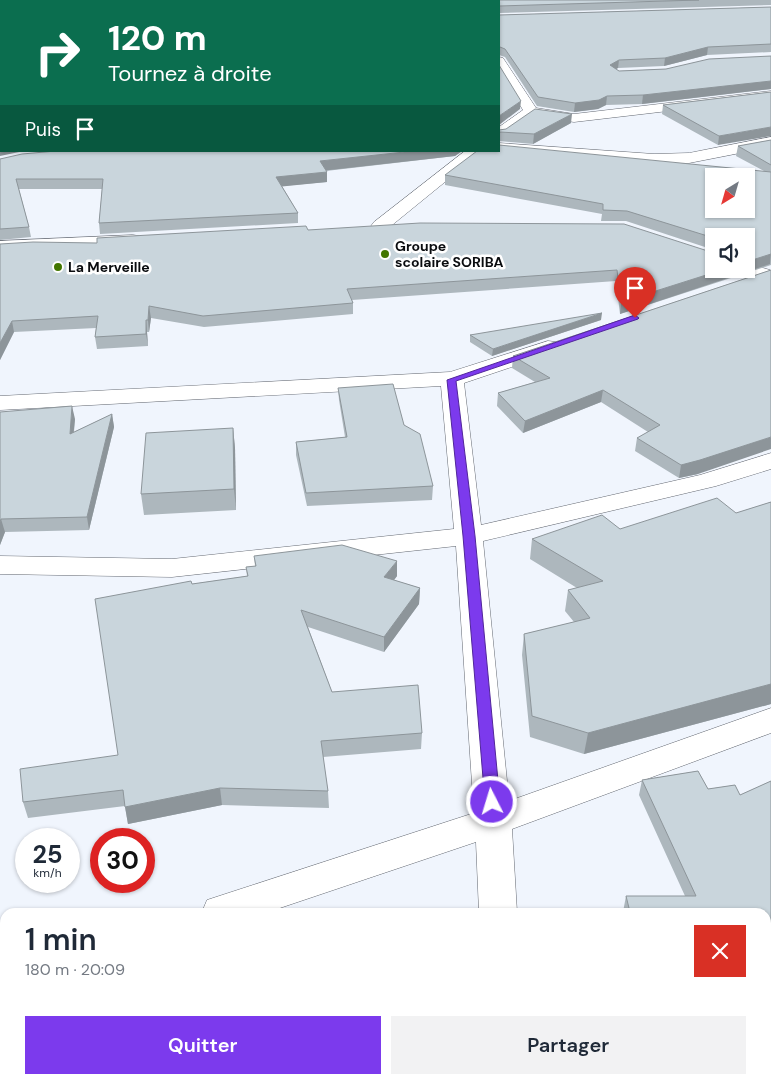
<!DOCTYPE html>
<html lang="fr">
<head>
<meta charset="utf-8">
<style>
  :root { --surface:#fff; --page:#f2f2f3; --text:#1f2937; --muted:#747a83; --accent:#7c3aed }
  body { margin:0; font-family:"DM Sans",sans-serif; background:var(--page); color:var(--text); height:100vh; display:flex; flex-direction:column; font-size:19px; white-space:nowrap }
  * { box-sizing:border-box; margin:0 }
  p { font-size:16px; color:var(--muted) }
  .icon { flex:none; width:28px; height:28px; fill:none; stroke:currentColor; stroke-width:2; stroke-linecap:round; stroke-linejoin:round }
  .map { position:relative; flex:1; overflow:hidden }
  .panel { position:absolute; left:0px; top:908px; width:771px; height:176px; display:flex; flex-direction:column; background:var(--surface); border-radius:15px 15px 0 0; box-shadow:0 1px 4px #0004 }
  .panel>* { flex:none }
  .top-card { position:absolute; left:0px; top:0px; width:500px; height:152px; box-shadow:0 1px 4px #0004; background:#0b6e4f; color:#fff; overflow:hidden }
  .needle { width:32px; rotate:217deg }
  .controls { position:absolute; left:705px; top:168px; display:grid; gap:10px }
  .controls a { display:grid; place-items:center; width:50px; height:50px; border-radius:0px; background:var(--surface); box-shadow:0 1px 4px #0004; font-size:25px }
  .speed { position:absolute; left:15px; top:828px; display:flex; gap:10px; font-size:25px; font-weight:700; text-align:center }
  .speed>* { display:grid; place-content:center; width:65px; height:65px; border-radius:50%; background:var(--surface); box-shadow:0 1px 4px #0004; line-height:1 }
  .speed small { font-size:12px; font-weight:400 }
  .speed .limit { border:8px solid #d22; background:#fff; color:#111 }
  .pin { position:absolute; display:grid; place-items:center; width:42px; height:42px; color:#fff; margin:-51px -21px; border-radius:50% 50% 50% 0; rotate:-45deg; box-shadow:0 0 5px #0007 }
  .pin .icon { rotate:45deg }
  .me { position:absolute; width:55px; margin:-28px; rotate:355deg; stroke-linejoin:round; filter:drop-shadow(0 0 4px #0008) }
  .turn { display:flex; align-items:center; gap:18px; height:105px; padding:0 25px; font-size:22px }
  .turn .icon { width:65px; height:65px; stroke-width:2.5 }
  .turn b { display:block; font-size:35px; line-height:42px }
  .then { display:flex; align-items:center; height:48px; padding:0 25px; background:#0003; gap:10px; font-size:19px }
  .round { display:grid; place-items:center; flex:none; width:52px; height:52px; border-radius:0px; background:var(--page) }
  .overview { display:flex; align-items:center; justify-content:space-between; height:85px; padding:0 25px }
  h1 { font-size:30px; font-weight:600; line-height:38px }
  .button { display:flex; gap:10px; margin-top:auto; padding:10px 25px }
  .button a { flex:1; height:58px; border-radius:0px; background:var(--accent); color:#fff; font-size:20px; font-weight:600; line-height:58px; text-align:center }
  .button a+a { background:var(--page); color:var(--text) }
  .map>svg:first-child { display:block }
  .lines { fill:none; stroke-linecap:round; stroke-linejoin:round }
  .minor-casing { stroke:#646972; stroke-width:1 }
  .minor { fill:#fff; fill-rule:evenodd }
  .wall { fill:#adb7bd }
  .shaded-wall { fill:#8d959a }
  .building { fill:#c9d5dc; stroke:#8d959a; fill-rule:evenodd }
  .route { fill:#7c3aed; stroke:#51269a }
  .poi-dot { fill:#427600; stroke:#fff; stroke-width:2 }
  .labels { text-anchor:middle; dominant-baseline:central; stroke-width:5; stroke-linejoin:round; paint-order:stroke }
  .far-poi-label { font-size:14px; font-weight:bold; fill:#0a0c0f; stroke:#fff; text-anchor:start }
</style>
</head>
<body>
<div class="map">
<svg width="771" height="1083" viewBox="0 0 771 1083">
  <rect width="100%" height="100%" fill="#f0f5fd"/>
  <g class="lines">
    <defs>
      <g id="minor">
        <polygon points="499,57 503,58 536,108 574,114 771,91 771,99 574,122 534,116 504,137 499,138 499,127 523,110 499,71"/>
        <polygon points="771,137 771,147 689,163 654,164 494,151 499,151 499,143 654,154 689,153"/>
        <polygon points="465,151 483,151 386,230 380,231 374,230 371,226 374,222"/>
        <polygon points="133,235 139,236 142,240 139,244 0,253 0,241"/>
        <polygon points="746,263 770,270 771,276 763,280 739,273 737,269 746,269"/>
        <polygon points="548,341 556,342 559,347 556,352 464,383 481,525 700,475 771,453 771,469 716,486 483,541 509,801 771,708 771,733 512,829 517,912 479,912 476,842 268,912 202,912 207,900 474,813 456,546 172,577 0,574 0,556 172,559 454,529 441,386 0,410 0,396 450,372"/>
        <rect x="0" y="940" width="5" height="36"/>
        <rect x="484" y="1079" width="44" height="4"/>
      </g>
    </defs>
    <use href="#minor" class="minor-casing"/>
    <use href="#minor" class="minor"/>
  </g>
  <g class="wall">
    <polygon points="0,0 771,0 771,5 499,13 499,14 499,1 0,35"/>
    <polygon points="771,7 771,52 707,55 664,66 618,68 616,69 619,71 666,69 771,56 771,89 642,104 606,105 598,109 574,112 537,106 505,57 499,55 499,56 499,15"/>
    <polygon points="771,92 718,145 662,114 663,105"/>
    <polygon points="571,123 533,144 499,141 499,130"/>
    <polygon points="771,140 771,265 620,314 616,281 352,300 353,303 353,314 204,327 151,318 149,332 147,332 148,346 97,349 95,337 96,328 14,332 0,360 0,244 97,243 308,230 746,269 714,236 714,250 626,221 601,221 602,214 445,185 445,175 764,171 736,156 738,146"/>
    <polygon points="56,151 462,151 455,156 326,171 327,182 282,186 298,213 298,223 100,234 99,223 102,189 19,189 29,227 31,237 0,240 0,159"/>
    <polygon points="771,270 698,474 679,478 635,451 637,438 648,432 601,402 523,433 497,406 498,393 535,382 512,368 513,356"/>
    <polygon points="601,320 492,356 470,342 470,335"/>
    <polygon points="338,388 404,425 433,486 432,500 307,506 296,455 296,442 345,437 339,400"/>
    <polygon points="0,412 75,419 74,432 112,414 114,427 89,530 5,532 0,545"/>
    <polygon points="233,428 235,448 236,510 144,515 141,494"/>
    <polygon points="771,502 771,704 584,754 530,737 522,655 524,634 574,622 565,611 568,590 577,588 530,559 532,539 620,529 736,513"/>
    <polygon points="254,556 397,576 394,580 420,588 419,604 384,652 308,627 332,692 422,733 421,749 323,757 328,791 329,808 222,805 128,824 125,806 28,818 23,802 118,755 192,584 247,576 246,567 255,566"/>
    <polygon points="698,771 708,789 735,785 740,795 771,781 771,1083 606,1083 605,1079 766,1079 766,912 623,912 626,896 685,896 639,795 642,780"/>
  </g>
  <g class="shaded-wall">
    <polygon points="708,47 707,55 664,66 665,58"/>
    <polygon points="619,60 618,68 609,73 610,65"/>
    <polygon points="771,81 771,89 642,104 643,95"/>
    <polygon points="607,96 606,105 598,109 574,112 575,103"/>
    <polygon points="521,101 520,109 499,125 499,116"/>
    <polygon points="572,114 571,123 533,144 534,134"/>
    <polygon points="771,127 771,136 718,145 719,136"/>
    <polygon points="0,146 1,146 1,151 24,151 0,156"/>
    <polygon points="414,151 462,151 455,156 321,171 320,161"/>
    <polygon points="327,172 327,182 277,187 276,177"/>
    <polygon points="771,254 770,264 620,314 621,302 725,269 746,269 746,262"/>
    <polygon points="149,306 151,318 149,332 148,320"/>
    <polygon points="602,313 601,320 492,356 493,349"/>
    <polygon points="146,320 147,332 148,346 146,334"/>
    <polygon points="12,321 14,332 0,360 0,343"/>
    <polygon points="603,390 601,402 523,433 525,421"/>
    <polygon points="72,406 75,419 72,447 70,434"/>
    <polygon points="112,414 114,427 89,530 87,517"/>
    <polygon points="233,428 235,448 236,510 234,489"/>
    <polygon points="771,437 771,449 698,474 679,478 681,465"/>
    <polygon points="1,519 5,532 0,545 0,522"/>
    <polygon points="397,561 397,576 384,593 384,577"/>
    <polygon points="420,588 419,604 384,652 384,637"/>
    <polygon points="771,684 771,704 584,754 588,733"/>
    <polygon points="220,788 222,805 128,824 125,807"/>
    <polygon points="5,1003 5,1018 0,1030 0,1014"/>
    <polygon points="208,1079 220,1079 217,1083 205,1083"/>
  </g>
  <g class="building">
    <polygon points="0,0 699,0 499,6 499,8 499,1 1,1 1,33 1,27 0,27"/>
    <polygon points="771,7 771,44 708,47 665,58 619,60 610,65 619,71 666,69 709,59 771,56 771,81 643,95 607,96 599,100 575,103 538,97 505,49 500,47 499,48 499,15"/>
    <polygon points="1,36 1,78 1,69 0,69 0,37"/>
    <polygon points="499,65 521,101 499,116"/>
    <polygon points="1,78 1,146 0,146 0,79"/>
    <polygon points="771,92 771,127 719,136 663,105"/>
    <polygon points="535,109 572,114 534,134 500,132 499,135 499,130 506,129"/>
    <polygon points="771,140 771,165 738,146"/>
    <path d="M499,145L771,172V254L746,262V236H714V238L627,211L603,210V204L445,175L477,151H499ZM714,176H746V209H714Z"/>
    <polygon points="56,151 414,151 320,161 327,172 276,177 298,213 99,223 103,179 16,179 29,227 0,229 0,159 22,154"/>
    <polygon points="420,223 624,224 714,253 714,269 725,269 621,302 617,270 347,289 353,303 203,316 149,306 148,320 146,320 146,334 95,337 98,316 12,321 0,343 0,244 33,242 97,243 97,238 306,226 308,230"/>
    <polygon points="771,270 771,437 700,460 681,465 637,438 660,425 603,390 525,421 498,393 550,378 513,356"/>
    <polygon points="602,313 493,349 470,335"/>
    <polygon points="393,384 404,425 420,434 433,486 306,493 296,442 347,437 338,388"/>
    <polygon points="72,406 70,434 112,414 87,517 1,519 0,522 0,412"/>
    <polygon points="233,428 234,489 141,494 146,433"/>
    <polygon points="717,498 736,513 771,502 771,684 588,733 532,716 524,634 590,618 568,590 603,581 532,539 602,515 620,529"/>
    <polygon points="342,545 397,561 384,577 420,588 384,637 301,610 332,692 418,685 422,733 321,741 328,791 220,788 125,807 123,790 23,802 20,769 118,755 95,599 191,581 192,584 248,576 246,567 256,566 254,556"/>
    <polygon points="698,771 708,789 735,785 740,795 771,781 771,1083 620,1083 619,1079 766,1079 766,912 630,912 626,896 696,896 642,780"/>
    <polygon points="0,999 5,1000 5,1003 0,1014"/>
    <polygon points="43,1079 58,1079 65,1083 39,1083"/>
    <polygon points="117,1079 208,1079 205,1083 114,1083"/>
  </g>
  <polygon class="route" points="635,315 639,318 638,319 456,381 475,536 500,802 498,806 492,808 487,806 485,802 463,536 447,380"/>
  <g class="poi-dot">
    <circle cx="385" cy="254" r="5"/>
    <circle cx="58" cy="267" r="5"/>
  </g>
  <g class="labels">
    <g class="far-poi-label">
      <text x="395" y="246">Groupe<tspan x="395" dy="16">scolaire SORIBA</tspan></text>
      <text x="68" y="267">La Merveille</text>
    </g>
  </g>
</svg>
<div class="controls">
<a><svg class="needle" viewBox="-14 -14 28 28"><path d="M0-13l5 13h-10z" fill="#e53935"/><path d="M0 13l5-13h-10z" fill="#747a83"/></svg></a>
<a><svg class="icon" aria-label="sound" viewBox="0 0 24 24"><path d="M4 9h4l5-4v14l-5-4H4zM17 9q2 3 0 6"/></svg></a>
</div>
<div class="speed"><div>25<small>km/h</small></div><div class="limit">30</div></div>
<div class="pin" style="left:635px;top:318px;background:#d93025"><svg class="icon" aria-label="arrive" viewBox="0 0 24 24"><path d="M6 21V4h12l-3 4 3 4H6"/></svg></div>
<svg class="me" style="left:492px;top:802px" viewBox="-20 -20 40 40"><circle r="17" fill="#7c3aed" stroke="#fff" stroke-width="3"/><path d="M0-11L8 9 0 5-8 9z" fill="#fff"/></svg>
<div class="top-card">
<div class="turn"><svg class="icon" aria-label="right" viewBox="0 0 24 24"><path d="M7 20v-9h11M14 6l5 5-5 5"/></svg><div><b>120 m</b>Tournez à droite</div></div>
<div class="then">Puis<svg class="icon" aria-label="arrive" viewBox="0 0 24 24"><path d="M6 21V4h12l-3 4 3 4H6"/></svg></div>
</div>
<section class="panel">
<div class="overview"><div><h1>1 min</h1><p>180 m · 20:09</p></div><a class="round" style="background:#d93025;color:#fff"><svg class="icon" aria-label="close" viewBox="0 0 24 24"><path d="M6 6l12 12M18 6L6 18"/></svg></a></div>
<div class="button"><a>Quitter</a><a>Partager</a></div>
</section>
</div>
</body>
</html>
